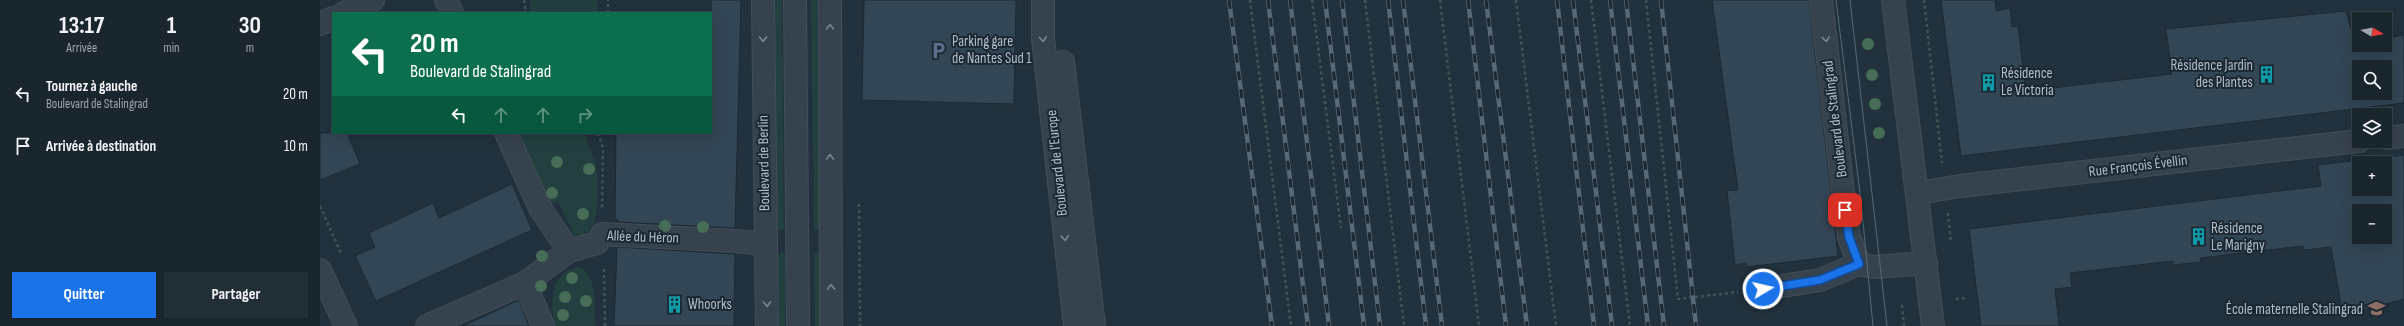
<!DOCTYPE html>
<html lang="fr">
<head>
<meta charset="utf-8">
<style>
  :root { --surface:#19262e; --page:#222e36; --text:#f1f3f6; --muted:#9fa5aa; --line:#37434a; --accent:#1a73e8 }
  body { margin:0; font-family:"Sofia Sans Condensed",sans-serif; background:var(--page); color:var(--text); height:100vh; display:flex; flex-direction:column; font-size:15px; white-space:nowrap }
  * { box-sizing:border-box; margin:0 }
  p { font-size:13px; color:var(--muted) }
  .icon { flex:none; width:22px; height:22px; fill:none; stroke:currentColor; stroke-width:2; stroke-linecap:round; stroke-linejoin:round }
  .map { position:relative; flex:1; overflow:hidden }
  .sheet { display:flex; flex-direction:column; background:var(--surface); width:320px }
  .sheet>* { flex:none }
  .top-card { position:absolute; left:12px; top:12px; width:380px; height:122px; border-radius:0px; box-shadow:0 4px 16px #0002,0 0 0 1px var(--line); background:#0b6e4f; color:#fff; overflow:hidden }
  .needle { width:26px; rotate:99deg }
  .tools { position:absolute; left:2032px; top:12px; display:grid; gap:8px }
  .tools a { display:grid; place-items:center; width:40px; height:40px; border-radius:0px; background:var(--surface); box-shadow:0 4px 16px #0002,0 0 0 1px var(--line); font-size:20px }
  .pin { position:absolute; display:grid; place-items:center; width:34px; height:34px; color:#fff; margin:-17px; border-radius:8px; box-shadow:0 2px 6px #0006 }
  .me { position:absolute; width:44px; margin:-22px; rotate:81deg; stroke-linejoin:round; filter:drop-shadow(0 0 3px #0008) }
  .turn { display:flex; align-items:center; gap:14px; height:84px; padding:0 12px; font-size:18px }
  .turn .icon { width:52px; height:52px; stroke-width:2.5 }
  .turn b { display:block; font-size:28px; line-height:34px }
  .lanes { display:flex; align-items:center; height:38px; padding:0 12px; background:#0003; justify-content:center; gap:20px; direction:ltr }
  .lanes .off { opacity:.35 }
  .eta { display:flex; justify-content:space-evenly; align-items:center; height:68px; text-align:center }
  .eta b { font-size:24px; font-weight:700; line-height:28px }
  .primary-button { display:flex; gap:8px; margin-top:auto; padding:8px 12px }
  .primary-button a { flex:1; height:46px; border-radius:0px; background:var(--accent); color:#fff; font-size:16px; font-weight:700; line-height:46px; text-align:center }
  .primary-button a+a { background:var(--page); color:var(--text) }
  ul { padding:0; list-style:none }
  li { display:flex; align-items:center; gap:12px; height:52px; padding:0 12px }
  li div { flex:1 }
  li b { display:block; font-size:15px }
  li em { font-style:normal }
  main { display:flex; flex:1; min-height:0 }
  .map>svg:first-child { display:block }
  .green { fill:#233f3f }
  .building { fill:#334655; stroke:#1d2a35; fill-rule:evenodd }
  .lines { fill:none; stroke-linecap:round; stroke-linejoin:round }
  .minor-casing { stroke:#424f5a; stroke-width:24 }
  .path { stroke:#3c5756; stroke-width:2.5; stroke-dasharray:3 3; stroke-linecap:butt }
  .minor { stroke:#36434e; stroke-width:22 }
  .tram { stroke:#576876; stroke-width:1 }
  .rail-casing { stroke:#576876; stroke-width:4.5 }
  .rail { stroke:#1b2833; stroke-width:3; stroke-dasharray:9; stroke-linecap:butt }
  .tree { fill:#476c57 }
  .oneway { stroke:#7a8792 }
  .route-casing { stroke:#114b97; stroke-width:10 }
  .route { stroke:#1a73e8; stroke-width:7 }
  .labels { text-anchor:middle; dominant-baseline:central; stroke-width:4; stroke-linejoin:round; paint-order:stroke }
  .poi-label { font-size:15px; fill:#b1beca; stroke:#1b2833; text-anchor:start }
  .street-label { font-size:15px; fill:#b1beca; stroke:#1b2833 }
</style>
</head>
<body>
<main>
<section class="sheet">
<div class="eta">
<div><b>13:17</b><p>Arrivée</p></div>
<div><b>1</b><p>min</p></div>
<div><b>30</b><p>m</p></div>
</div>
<ul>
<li><svg class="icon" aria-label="left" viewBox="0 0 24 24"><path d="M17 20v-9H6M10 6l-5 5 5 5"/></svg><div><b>Tournez à gauche</b><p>Boulevard de Stalingrad</p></div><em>20 m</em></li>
<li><svg class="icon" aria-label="arrive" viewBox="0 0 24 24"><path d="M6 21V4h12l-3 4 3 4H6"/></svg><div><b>Arrivée à destination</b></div><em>10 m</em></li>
</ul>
<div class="primary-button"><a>Quitter</a><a>Partager</a></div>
</section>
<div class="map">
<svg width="2084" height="326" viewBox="0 0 2084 326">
  <rect width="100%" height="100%" fill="#21323e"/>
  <g class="green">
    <polygon points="210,0 277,0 279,13 210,13"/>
    <polygon points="454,0 462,0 464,230 456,230"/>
    <polygon points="491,0 499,0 502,230 494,230"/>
    <path d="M197,133H263L266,136C269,146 274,156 276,166C279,183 282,241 255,236L238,202L228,205Z"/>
    <polygon points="465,253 465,326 457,326 457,254"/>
    <polygon points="494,253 502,253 502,326 495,326"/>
    <path d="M260,267C278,277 274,308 275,326H234C231,302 229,270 260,267Z"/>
  </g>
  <g class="building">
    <polygon points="391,0 421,0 415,228 298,222 298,220 295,220 296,133 391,133"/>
    <polygon points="544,0 696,0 694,104 542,100"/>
    <polygon points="1392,0 1489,0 1518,256 1427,267 1426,263 1415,265 1407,191 1418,190"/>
    <path d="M1621,0H1675L1676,11L1690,8L1692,27L1698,26L1706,91L1852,74L1846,29L2026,11L2034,41H2039V45H2065V38L2084,35V103L1641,156ZM2039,67H2065V93H2039Z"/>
    <polygon points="0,133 27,133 40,164 0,180"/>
    <path d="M2084,155V299L2023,316L2011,247L1984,250L1983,246L1880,258L1881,262L1853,265V261L1750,273L1752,287L1735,289L1739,326H1661L1649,229L2001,186L1998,165ZM2039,163H2065V189H2039ZM2039,211H2065V237H2039Z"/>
    <polygon points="192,184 212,230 56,301 35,256 55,247 49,233 113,203 119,218"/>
    <polygon points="297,247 415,254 414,326 294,326"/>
    <polygon points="199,300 209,326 143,326"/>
  </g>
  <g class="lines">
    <defs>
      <g id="minor">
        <polyline points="126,0 132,13"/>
        <polyline points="443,0 447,326"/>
        <polyline points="475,0 478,326"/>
        <polyline points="510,0 511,326"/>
        <polyline points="723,0 723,38 755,326"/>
        <polyline points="1501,0 1525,210 1529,237 1539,264"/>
        <polyline points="1573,0 1613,326"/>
        <polyline points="24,13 53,0"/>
        <polyline points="0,24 13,18"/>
        <polyline points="743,62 774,326"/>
        <polyline points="186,133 220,208 249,251"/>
        <polyline points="2065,138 2084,136"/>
        <polyline points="1598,193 1640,186 2039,141"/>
        <polyline points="1539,264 1554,267 1606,263"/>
        <polyline points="0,270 26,326"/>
        <polyline points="205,283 223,326"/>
        <polyline points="1443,289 1500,280 1539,264"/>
        <polyline points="107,326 205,283 249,251 277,243 282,234 416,241 445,244"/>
      </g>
    </defs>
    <use href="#minor" class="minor-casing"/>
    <g class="path">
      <polyline points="204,0 206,13"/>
      <polyline points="930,0 971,326"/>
      <polyline points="992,0 1021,228"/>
      <polyline points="1045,0 1084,326"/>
      <polyline points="1120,0 1159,326"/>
      <polyline points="1196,0 1236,326"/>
      <polyline points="1271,0 1310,326"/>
      <polyline points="1326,0 1358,299 1418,292"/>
      <polyline points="1604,0 1622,163"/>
      <polyline points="288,13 288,0"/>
      <polyline points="278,133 283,148 282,208"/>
      <polyline points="539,204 540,326"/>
      <polyline points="0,206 21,253"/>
      <polyline points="1628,213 1631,242"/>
      <polyline points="284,269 285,326"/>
      <polyline points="1636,299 1647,298"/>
      <polyline points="1584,326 1582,306 1585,306"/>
    </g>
    <use href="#minor" class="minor"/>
    <g class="tram">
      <polyline points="1516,0 1541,201 1553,326"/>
      <polyline points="1530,0 1567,326"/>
    </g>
    <defs>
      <g id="rail">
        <polyline points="909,0 952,326"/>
        <polyline points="948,0 988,326"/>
        <polyline points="970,0 1009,326"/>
        <polyline points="1005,0 1044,326"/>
        <polyline points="1022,0 1060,326"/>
        <polyline points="1068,0 1106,326"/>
        <polyline points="1083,0 1122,326"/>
        <polyline points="1148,0 1186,326"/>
        <polyline points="1166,0 1207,326"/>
        <polyline points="1237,0 1274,326"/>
        <polyline points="1253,0 1292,326"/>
        <polyline points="1290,0 1328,326"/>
        <polyline points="1306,0 1344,326"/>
        <polyline points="1341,0 1376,326"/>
      </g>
    </defs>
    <use href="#rail" class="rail-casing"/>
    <use href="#rail" class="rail"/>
  </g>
  <g class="tree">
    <circle cx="1548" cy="44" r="6"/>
    <circle cx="1552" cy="75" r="6"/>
    <circle cx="1555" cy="104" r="6"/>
    <circle cx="1559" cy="133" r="6"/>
    <circle cx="237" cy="162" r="6"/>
    <circle cx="269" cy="169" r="6"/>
    <circle cx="232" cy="193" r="6"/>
    <circle cx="263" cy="214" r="6"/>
    <circle cx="345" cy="226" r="6"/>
    <circle cx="383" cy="227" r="6"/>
    <circle cx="222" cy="256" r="6"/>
    <circle cx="252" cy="278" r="6"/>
    <circle cx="221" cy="286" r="6"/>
    <circle cx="245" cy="297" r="6"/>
    <circle cx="266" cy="301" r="6"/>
    <circle cx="243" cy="315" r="6"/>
  </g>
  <defs><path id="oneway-chevron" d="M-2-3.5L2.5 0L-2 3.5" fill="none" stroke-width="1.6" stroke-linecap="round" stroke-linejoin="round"/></defs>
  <g class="oneway">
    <use href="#oneway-chevron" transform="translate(510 27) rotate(-90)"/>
    <use href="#oneway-chevron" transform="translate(443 39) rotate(89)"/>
    <use href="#oneway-chevron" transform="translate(723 39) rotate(86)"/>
    <use href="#oneway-chevron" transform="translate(1506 39) rotate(83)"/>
    <use href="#oneway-chevron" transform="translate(510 157) rotate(-90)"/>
    <use href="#oneway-chevron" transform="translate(745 238) rotate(84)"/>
    <use href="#oneway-chevron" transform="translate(511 287) rotate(-91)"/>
    <use href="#oneway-chevron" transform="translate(447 304) rotate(89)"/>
  </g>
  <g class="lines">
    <defs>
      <polyline id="route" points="1443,289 1500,280 1539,264 1529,237 1525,210"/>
    </defs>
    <use href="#route" class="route-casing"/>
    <use href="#route" class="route"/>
  </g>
  <defs>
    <symbol id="parking-bare" viewBox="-9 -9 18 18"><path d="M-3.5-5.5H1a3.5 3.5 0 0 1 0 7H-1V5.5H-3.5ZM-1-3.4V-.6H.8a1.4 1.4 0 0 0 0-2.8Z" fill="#5c6f8a" stroke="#1b2833" stroke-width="2.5" paint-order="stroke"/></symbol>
    <symbol id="building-bare" viewBox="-9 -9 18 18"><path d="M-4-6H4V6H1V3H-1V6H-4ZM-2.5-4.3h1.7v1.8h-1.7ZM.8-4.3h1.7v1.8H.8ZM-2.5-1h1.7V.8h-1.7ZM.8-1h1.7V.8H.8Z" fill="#0f9aa8" stroke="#1b2833" stroke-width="2.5" paint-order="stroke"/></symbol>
    <symbol id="school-bare" viewBox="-9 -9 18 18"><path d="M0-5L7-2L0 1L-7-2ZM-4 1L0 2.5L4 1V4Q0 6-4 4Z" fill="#8d6e63" stroke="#1b2833" stroke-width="2.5" paint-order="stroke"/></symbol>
  </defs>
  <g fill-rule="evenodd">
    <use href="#parking-bare" x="606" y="38" width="25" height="25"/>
    <use href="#building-bare" x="1934" y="62" width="25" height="25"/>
    <use href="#building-bare" x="1656" y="70" width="25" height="25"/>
    <use href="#building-bare" x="1866" y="224" width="25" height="25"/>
    <use href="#building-bare" x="342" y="292" width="25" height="25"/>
    <use href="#school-bare" x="2044" y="296" width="25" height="25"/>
  </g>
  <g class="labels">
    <g class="poi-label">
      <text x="632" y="41">Parking gare<tspan x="632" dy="17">de Nantes Sud 1</tspan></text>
      <text x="1933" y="65" text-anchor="end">Résidence Jardin<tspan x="1933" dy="17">des Plantes</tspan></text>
      <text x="1681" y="73">Résidence<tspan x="1681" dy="17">Le Victoria</tspan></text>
      <text x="1891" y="228">Résidence<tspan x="1891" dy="17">Le Marigny</tspan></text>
      <text x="368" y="304">Whoorks</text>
      <text x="2043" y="309" text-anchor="end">École maternelle Stalingrad</text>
    </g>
    <g class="street-label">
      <text transform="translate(1515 119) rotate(-97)">Boulevard de Stalingrad</text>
      <text transform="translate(444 163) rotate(-91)">Boulevard de Berlin</text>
      <text transform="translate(737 163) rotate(-96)">Boulevard de l'Europe</text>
      <text transform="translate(1818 166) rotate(-7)">Rue François Évellin</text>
      <text transform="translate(323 237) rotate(2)">Allée du Héron</text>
    </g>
  </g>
</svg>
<div class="tools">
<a><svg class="needle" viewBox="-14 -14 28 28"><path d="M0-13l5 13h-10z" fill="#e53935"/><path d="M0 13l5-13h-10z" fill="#9fa5aa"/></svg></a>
<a><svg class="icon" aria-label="search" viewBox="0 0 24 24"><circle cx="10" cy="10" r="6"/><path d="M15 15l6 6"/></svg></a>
<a><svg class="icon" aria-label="layers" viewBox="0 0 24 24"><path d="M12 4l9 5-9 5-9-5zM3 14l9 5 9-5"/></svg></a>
<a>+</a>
<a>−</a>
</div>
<div class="pin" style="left:1525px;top:210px;background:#d93025"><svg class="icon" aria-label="arrive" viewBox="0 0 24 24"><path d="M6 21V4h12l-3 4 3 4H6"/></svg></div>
<svg class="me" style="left:1443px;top:289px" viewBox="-20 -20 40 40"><circle r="17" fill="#1a73e8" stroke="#fff" stroke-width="3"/><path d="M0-11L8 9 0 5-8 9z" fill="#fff"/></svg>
<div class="top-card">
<div class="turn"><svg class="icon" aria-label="left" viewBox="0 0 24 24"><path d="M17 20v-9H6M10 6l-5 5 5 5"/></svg><div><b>20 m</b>Boulevard de Stalingrad</div></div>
<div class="lanes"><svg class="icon" aria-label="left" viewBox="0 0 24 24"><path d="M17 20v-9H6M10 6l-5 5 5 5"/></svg><svg class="icon off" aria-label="ahead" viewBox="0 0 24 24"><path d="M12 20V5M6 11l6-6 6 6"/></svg><svg class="icon off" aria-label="ahead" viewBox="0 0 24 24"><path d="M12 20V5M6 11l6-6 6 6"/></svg><svg class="icon off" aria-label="right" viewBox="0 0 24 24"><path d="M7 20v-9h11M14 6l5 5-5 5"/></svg></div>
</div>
</div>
</main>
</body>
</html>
